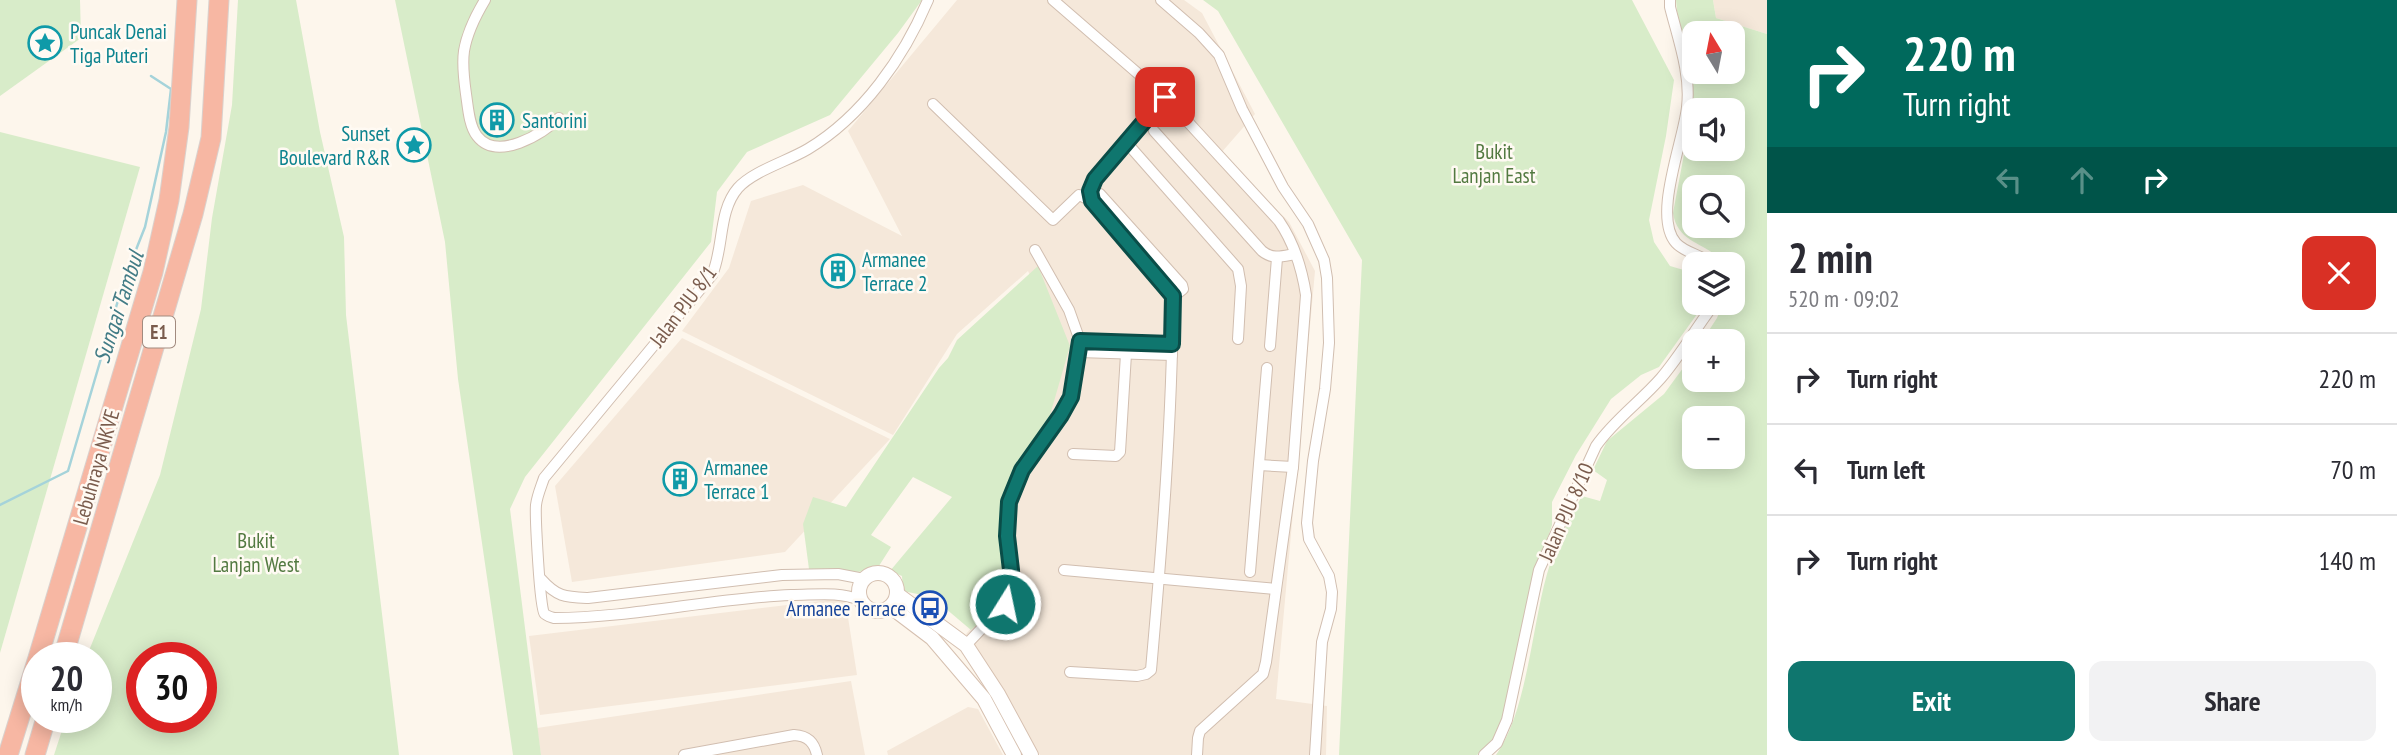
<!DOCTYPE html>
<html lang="en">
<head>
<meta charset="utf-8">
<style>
  :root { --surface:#fff; --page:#f2f2f3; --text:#2b2b33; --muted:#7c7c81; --line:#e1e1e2; --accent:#0f766e }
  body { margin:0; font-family:"PT Sans Narrow",sans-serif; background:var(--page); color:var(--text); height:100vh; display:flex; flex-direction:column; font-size:26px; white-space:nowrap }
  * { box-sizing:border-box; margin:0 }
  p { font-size:23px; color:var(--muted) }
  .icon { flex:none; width:38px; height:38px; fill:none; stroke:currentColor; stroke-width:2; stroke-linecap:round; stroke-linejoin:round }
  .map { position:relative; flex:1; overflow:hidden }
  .panel { display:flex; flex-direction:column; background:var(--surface); width:630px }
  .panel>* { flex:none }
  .hud { background:#00695c; color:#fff; overflow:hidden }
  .needle { width:46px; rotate:350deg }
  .controls { position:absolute; left:1682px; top:21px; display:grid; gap:14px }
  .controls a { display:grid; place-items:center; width:63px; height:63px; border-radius:14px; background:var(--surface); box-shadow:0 4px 18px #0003; font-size:35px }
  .speed { position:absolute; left:21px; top:642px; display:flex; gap:14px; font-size:35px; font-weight:700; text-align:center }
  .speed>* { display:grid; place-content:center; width:91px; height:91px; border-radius:50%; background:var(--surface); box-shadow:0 4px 18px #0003; line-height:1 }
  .speed small { font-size:18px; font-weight:400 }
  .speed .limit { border:10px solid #d22; background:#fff; color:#111 }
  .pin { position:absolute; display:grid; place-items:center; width:60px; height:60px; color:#fff; margin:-30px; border-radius:14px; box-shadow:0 4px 10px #0006 }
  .me { position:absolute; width:77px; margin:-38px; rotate:10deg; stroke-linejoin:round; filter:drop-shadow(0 0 5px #0008) }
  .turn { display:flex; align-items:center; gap:24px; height:147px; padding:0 21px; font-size:32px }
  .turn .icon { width:91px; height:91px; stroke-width:2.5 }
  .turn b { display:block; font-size:49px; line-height:60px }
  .lanes { display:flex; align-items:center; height:66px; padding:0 21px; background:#0003; justify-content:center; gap:35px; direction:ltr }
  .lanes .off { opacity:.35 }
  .round { display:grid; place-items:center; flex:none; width:74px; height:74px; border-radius:14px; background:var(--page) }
  .head { display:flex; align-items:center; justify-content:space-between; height:119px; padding:0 21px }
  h1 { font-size:42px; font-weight:700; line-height:52px }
  .cta { display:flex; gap:14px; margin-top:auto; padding:14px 21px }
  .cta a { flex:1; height:80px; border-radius:14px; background:var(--accent); color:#fff; font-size:28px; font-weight:700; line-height:80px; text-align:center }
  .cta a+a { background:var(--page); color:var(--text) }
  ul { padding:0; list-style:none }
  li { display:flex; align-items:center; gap:21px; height:91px; padding:0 21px; border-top:2px solid var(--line) }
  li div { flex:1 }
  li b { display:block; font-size:26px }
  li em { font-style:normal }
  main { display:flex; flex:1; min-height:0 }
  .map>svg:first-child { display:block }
  .residential { fill:#f5e8da }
  .green { fill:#d8ecc9; fill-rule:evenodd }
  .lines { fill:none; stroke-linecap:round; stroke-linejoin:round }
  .stream { stroke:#a5d3da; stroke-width:2.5 }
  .street-casing { stroke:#d1beb0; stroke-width:12 }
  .secondary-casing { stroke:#d6c0b0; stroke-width:16 }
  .highway-casing { stroke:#dad1cd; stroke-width:21 }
  .street { stroke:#fff; stroke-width:10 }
  .secondary { stroke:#fff; stroke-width:14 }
  .highway { stroke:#f7b7a3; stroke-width:19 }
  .route-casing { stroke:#0a4d48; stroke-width:18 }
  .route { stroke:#0f766e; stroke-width:12 }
  .labels { text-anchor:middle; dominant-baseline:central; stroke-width:5; stroke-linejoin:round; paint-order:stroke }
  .shield { fill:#fffaf3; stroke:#a28b7f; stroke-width:2 }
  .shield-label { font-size:19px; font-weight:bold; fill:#7a5c4d }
  .culture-label { font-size:21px; fill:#0d838f; stroke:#fffaf3; text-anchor:start }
  .park-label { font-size:21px; fill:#537a41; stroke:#fffaf3 }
  .street-label { font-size:21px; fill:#7a5c4d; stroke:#fffaf3 }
  .transit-label { font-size:21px; fill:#164399; stroke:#fffaf3; text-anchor:end }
  .water-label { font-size:23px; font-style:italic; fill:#437c86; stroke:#fffaf3 }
</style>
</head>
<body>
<main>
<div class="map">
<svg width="1767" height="755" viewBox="0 0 1767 755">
  <rect width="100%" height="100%" fill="#fdf6ec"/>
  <g class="residential">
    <polygon points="957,0 1184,0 1202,13 1255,114 1221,153 1289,222 1315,271 1276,699 1327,706 1326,755 1040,755 966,634 997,598 1004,512 1057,332 1028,271 957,334 893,435 682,331 729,268 751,201 803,185 902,236 848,131"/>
    <polygon points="1713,0 1767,0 1767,34 1716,18"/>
    <polygon points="682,338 890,439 785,552 572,582 555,486"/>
    <polygon points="845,598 857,675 540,715 529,636"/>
    <polygon points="851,681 865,755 541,755 537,728"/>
    <polygon points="968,707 978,709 1003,755 888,755 887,751"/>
  </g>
  <g class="green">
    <polygon points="0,0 80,0 81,38 0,96"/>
    <path d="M238,0H296L320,132L344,237L346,315L399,755H54L66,718H96V658H86L160,475L201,309L212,218L232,105ZM142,658H201V718H142Z"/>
    <polygon points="395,0 922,0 898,33 830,115 747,152 717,192 711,242 525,477 510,509 541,755 513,755 458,379 445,242"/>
    <polygon points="1203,0 1632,0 1674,80 1666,136 1649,220 1654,242 1670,266 1694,273 1694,303 1705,303 1659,367 1641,375 1611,399 1576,455 1552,502 1552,525 1531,590 1498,735 1477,755 1339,755 1362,260 1218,11"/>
    <path d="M1676,0H1713L1716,18L1767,34V755H1496C1527,712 1532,626 1547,574C1555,546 1568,521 1582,496L1600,501L1607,480L1593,470L1607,441L1664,394L1694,353V380H1732V341H1702L1717,318L1723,303H1732V264H1724C1707,241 1678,245 1673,213L1693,106L1690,72L1678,21ZM1694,33H1732V72H1694ZM1694,110H1732V149H1694ZM1694,187H1732V226H1694ZM1694,418H1732V457H1694Z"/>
    <polygon points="0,132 140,167 0,653"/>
    <path d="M1038,266L1070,346L1050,415L1014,469L1000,515L1003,581L991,612L971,630L932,597L903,591L902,576L890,571L952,497L913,477L871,535L891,547L877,569C856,575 831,570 809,569L803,524L813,497L846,507L939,368L948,358L957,340Z"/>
  </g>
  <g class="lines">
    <polyline class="stream" points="0,505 68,471 124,280 145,227 166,132 171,89 151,76"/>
    <defs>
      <g id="street">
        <path d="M485,0C476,15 467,33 464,51C462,65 464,80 466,94C468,107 469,126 477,136C497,162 543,134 559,118"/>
        <path d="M1053,0L1165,97L1279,221C1294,243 1302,269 1306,295L1293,467L1266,662L1263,674L1200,731L1198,738L1197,755"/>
        <polyline points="1161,0 1199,33 1219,55 1242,109 1283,187 1308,224 1324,260 1327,278 1329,343 1325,389 1313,461 1307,523 1309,539 1329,576 1332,592 1331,609 1322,642 1315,755"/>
        <path d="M1670,0V7C1678,39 1691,74 1687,107C1684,140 1652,216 1676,243C1685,253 1702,255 1712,264"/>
        <polyline points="933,104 1053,220 1079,195 1092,201"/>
        <path d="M1154,131L1262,251C1273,260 1283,256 1295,254"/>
        <polyline points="1126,142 1238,269 1241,286 1238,339"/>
        <polyline points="1100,194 1182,285 1183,289 1173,297"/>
        <polyline points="1080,341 1173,344"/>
        <polyline points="1270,346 1277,258"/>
        <polyline points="1079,352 1172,355"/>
        <polyline points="1073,454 1116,456 1120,452 1126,354"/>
        <polyline points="1259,465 1293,467"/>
        <polyline points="1064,570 1276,589"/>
        <polyline points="1250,572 1267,368"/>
        <path d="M541,579C557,597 565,597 588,598L782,575L838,574L864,579"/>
        <path d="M860,600C838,591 815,595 791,595C712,598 633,618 554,618C551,617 546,616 544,613C540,609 535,516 536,505C537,496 541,487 544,478L712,275C724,248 718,211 738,188C753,171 788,161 808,149C863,116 904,57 928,0"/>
        <polyline points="1005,604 1011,570 1007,536 1009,502 1022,470 1061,415 1071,397 1080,341 1069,310 1035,250"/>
        <polyline points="966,645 1005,604 1017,599 1022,594 1022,582 1011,570"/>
        <path d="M1070,672L1137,676L1146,674L1151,670C1162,546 1172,421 1173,297L1092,201L1090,191L1095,179L1165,97"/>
        <path d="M684,755L794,735C808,736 814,742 817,755"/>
        <path d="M1484,755L1497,743L1507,720L1539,570L1596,446C1614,420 1640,402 1661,378C1679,357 1693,333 1709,311L1713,303"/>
      </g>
      <g id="secondary">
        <circle cx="878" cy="592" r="19"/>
        <polyline points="898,595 966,645 998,694 1031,755"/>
        <polyline points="891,607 932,638 984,699 1014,755"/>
      </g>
      <g id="highway">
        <polyline points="38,658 153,272 169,200 179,127 187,0"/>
        <polyline points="63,658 193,214 211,138 219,0"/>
        <polyline points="8,755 37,661"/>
        <polyline points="35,755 46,718"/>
      </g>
    </defs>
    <use href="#street" class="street-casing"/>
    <use href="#secondary" class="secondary-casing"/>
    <use href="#highway" class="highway-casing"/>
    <use href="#street" class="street"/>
    <use href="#secondary" class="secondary"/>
    <use href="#highway" class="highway"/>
  </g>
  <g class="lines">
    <defs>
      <polyline id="route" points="1005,604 1011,570 1007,536 1009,502 1022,470 1061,415 1071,397 1080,341 1172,344 1173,296 1092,201 1090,191 1095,179 1165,97"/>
    </defs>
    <use href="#route" class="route-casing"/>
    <use href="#route" class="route"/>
  </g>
  <defs>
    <symbol id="sight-ring" viewBox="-11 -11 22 22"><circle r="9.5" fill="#fffaf3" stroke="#0f9aa8" stroke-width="1.5"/><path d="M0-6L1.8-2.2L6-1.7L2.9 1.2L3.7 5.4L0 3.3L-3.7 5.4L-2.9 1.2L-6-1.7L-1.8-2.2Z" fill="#0f9aa8"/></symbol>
    <symbol id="building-ring" viewBox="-11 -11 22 22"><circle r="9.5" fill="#fffaf3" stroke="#0f9aa8" stroke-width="1.5"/><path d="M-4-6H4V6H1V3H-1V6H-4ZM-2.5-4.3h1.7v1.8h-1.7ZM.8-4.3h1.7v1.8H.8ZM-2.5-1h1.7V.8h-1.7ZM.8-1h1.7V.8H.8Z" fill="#0f9aa8"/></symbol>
    <symbol id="bus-ring" viewBox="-11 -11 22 22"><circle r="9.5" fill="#fffaf3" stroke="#1a4fb4" stroke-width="1.5"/><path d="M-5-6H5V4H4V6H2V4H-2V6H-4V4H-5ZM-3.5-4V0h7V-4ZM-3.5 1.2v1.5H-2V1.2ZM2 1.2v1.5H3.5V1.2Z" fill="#1a4fb4"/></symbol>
  </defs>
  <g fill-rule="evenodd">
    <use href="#sight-ring" x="26" y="24" width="38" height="38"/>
    <use href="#building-ring" x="478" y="101" width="38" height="38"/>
    <use href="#sight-ring" x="395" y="126" width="38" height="38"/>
    <use href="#building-ring" x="819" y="252" width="38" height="38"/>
    <use href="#building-ring" x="661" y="460" width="38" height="38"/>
    <use href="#bus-ring" x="911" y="589" width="38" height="38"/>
  </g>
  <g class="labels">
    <rect class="shield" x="143" y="316.5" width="32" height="31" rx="5"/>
    <g class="shield-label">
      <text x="159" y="332">E1</text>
    </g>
    <g class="culture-label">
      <text x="70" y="31">Puncak Denai<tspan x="70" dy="24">Tiga Puteri</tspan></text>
      <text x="522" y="120">Santorini</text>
      <text x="390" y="133" text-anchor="end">Sunset<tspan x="390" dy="24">Boulevard R&amp;R</tspan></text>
      <text x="862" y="259">Armanee<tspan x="862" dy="24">Terrace 2</tspan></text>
      <text x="704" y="467">Armanee<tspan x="704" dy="24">Terrace 1</tspan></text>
    </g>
    <g class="park-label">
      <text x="1494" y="151">Bukit<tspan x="1494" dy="24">Lanjan East</tspan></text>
      <text x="256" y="540">Bukit<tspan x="256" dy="24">Lanjan West</tspan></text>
    </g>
    <g class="street-label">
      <text transform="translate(683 306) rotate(-53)">Jalan PJU 8/1</text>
      <text transform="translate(96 467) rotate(-74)">Lebuhraya NKVE</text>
      <text transform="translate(1566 512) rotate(-66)">Jalan PJU 8/10</text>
    </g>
    <g class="transit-label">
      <text x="906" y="608">Armanee Terrace</text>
    </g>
    <g class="water-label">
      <text transform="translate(118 307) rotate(-72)">Sungai Tambul</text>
    </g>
  </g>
</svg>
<div class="controls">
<a><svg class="needle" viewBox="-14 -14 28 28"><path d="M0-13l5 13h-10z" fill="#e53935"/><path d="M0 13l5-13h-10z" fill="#7c7c81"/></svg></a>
<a><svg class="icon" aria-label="sound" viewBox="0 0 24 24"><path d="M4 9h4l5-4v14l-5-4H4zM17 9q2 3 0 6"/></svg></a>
<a><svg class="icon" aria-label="search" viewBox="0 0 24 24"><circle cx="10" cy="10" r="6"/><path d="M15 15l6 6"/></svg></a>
<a><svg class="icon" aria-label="layers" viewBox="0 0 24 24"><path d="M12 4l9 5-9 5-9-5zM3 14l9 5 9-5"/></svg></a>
<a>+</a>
<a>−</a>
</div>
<div class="speed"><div>20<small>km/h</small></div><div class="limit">30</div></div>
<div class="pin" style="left:1165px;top:97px;background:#d93025"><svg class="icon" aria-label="arrive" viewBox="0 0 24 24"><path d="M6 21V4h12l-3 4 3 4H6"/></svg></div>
<svg class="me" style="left:1005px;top:604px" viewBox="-20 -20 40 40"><circle r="17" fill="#0f766e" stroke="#fff" stroke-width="3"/><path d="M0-11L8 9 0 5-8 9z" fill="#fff"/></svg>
</div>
<section class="panel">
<div class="hud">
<div class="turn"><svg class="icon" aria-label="right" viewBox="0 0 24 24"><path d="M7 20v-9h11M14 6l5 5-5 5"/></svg><div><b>220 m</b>Turn right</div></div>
<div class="lanes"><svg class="icon off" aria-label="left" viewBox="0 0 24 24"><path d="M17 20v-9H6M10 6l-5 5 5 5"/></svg><svg class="icon off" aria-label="ahead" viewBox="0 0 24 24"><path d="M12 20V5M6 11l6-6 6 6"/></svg><svg class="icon" aria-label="right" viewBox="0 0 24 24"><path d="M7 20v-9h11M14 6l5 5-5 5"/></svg></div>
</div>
<div class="head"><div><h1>2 min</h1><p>520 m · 09:02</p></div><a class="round" style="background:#d93025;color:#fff"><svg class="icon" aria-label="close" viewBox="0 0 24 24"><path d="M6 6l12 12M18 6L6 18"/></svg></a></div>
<ul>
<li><svg class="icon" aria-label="right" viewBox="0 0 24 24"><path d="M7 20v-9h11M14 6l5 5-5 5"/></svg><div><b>Turn right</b></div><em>220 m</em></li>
<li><svg class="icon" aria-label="left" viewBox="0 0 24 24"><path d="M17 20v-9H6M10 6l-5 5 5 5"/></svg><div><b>Turn left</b></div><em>70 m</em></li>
<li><svg class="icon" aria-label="right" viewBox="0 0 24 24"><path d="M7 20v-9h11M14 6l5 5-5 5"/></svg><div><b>Turn right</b></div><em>140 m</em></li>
</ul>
<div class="cta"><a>Exit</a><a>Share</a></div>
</section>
</main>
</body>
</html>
